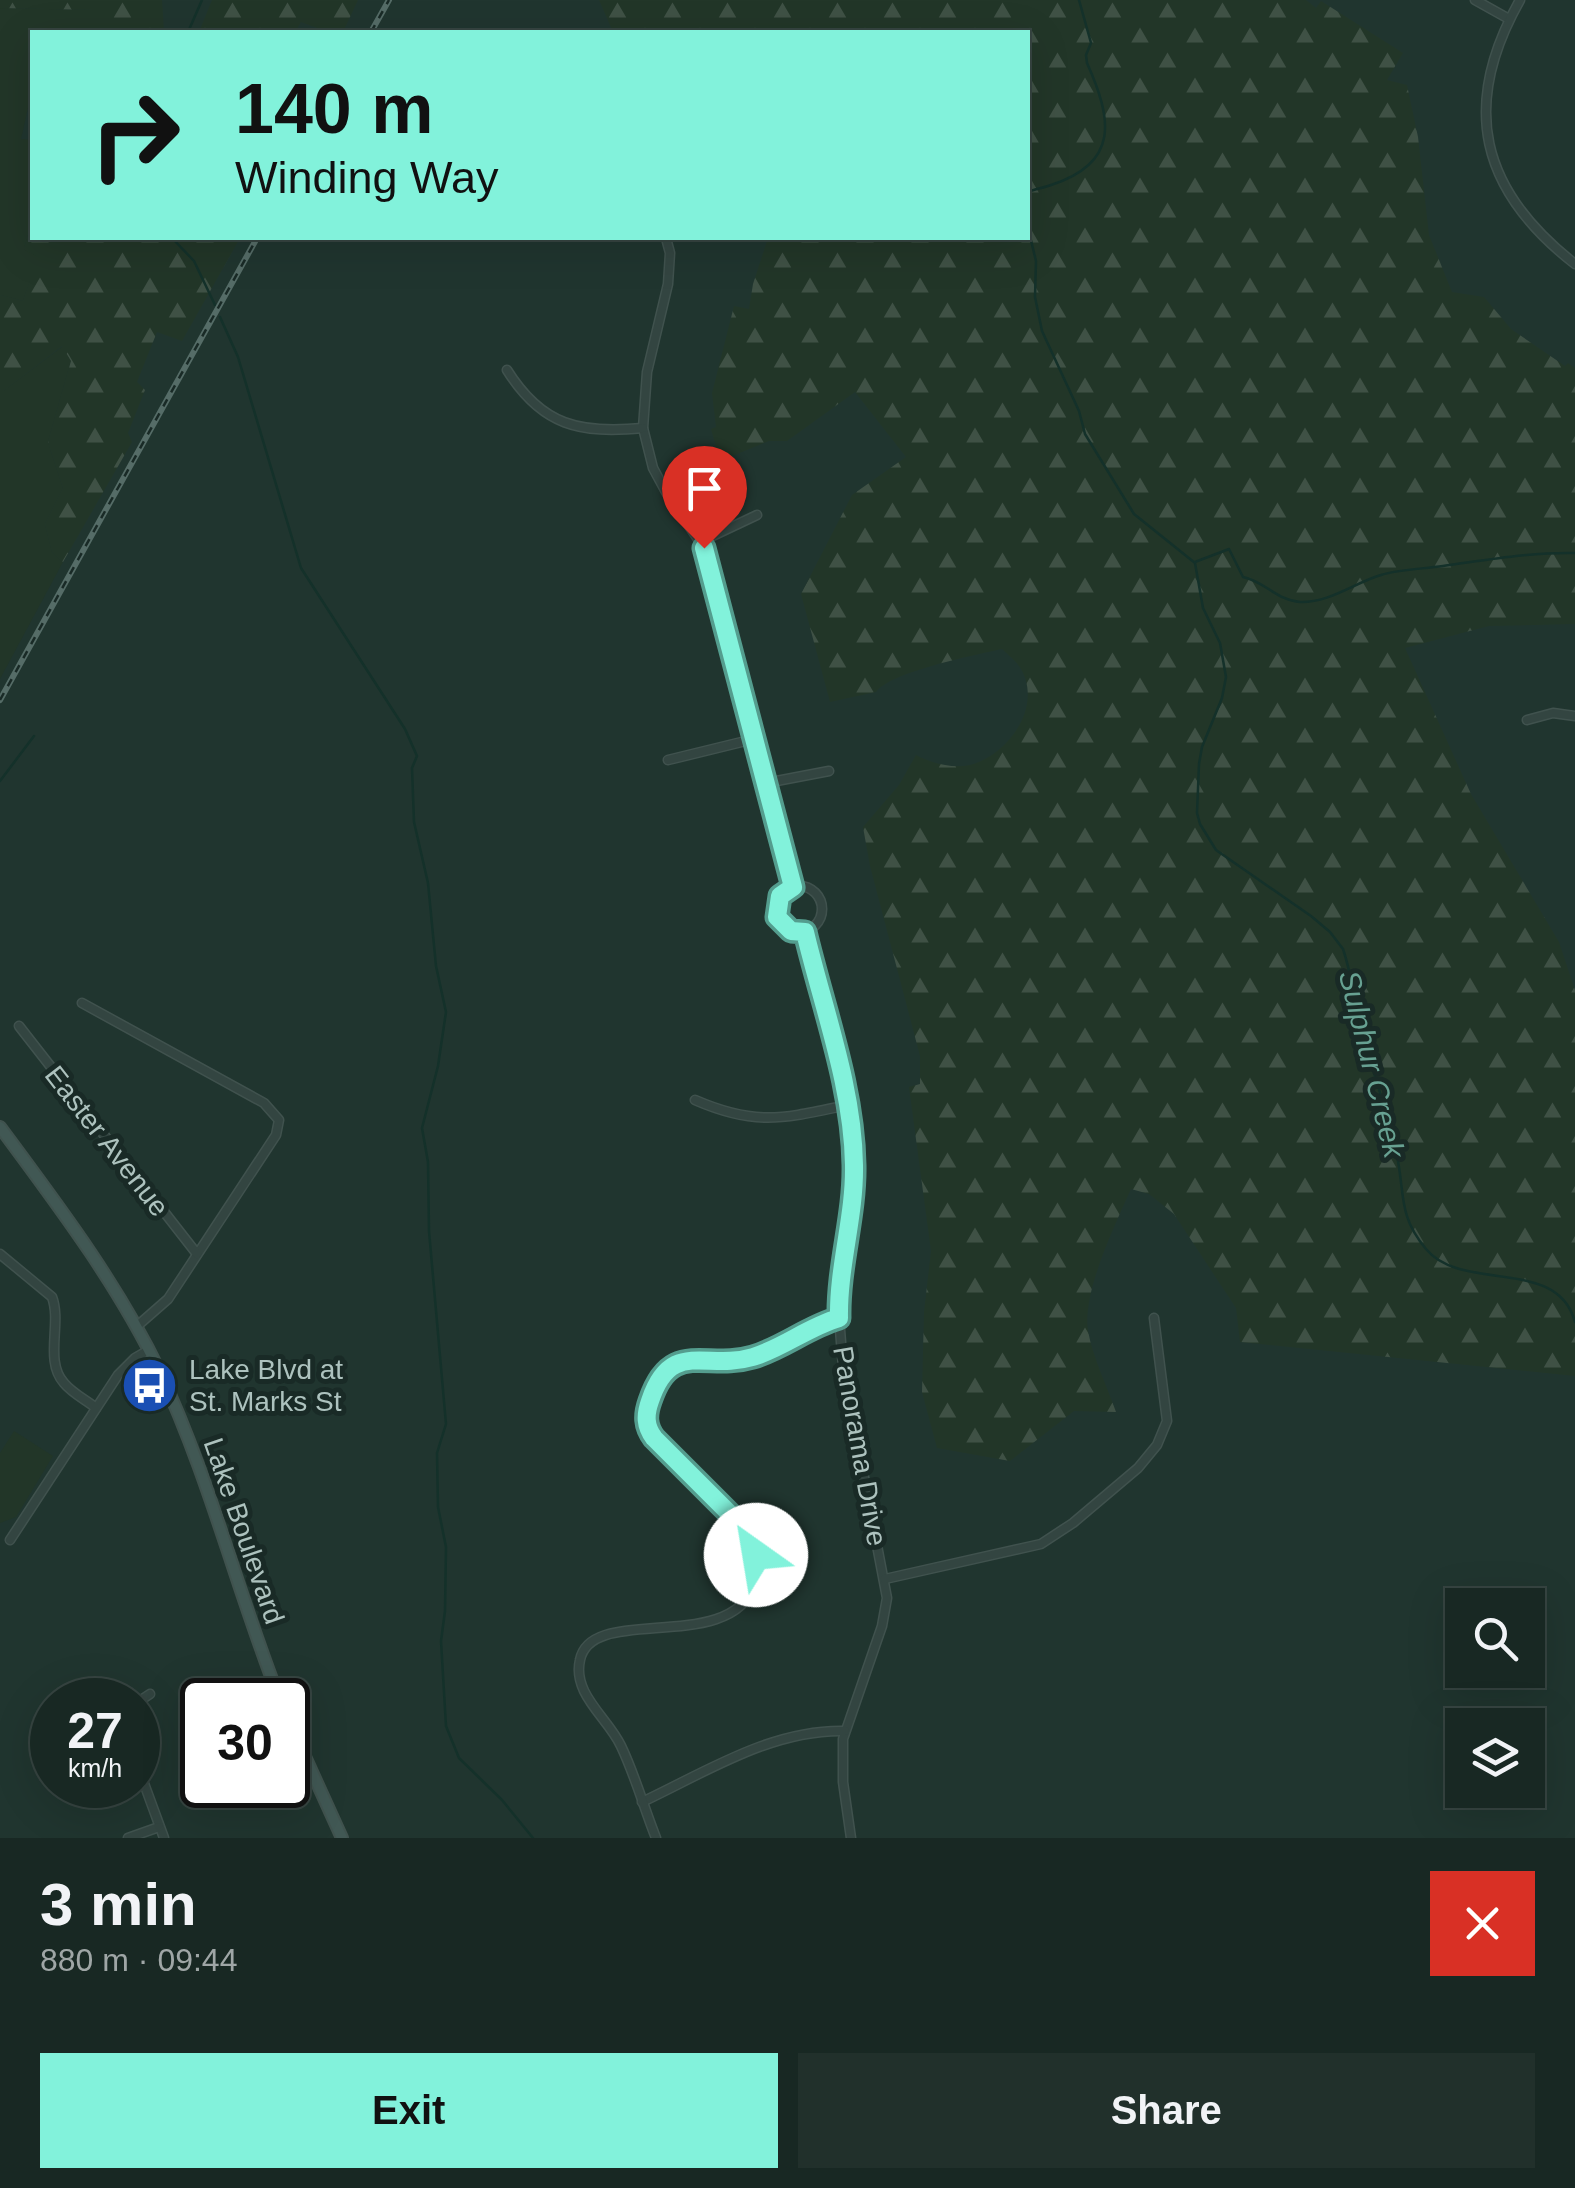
<!DOCTYPE html>
<html lang="en">
<head>
<meta charset="utf-8">
<style>
  :root { --surface:#182823; --page:#21302b; --text:#f1f3f6; --muted:#9fa6a6; --line:#364441; --accent:#82f2db }
  body { margin:0; font-family:Arial,sans-serif; background:var(--page); color:var(--text); height:100vh; display:flex; flex-direction:column; font-size:38px; white-space:nowrap }
  * { box-sizing:border-box; margin:0 }
  p { font-size:32px; color:var(--muted) }
  .icon { flex:none; width:55px; height:55px; fill:none; stroke:currentColor; stroke-width:2; stroke-linecap:round; stroke-linejoin:round }
  .map { position:relative; height:1838px; overflow:hidden }
  .panel { display:flex; flex-direction:column; background:var(--surface); flex:1 }
  .panel>* { flex:none }
  .banner { position:absolute; left:30px; top:30px; width:1000px; height:210px; border-radius:0px; box-shadow:0 10px 40px #0002,0 0 0 2px var(--line); background:#82f2db; color:#111; overflow:hidden }
  .tools { position:absolute; left:1445px; top:1588px; display:grid; gap:20px }
  .tools a { display:grid; place-items:center; width:100px; height:100px; border-radius:0px; background:var(--surface); box-shadow:0 10px 40px #0002,0 0 0 2px var(--line); font-size:50px }
  .speed { position:absolute; left:30px; top:1678px; display:flex; gap:20px; font-size:50px; font-weight:700; text-align:center }
  .speed>* { display:grid; place-content:center; width:130px; height:130px; border-radius:50%; background:var(--surface); box-shadow:0 10px 40px #0002,0 0 0 2px var(--line); line-height:1 }
  .speed small { font-size:25px; font-weight:400 }
  .speed .limit { border:5px solid #111; border-radius:15px; background:#fff; color:#111 }
  .pin { position:absolute; display:grid; place-items:center; width:85px; height:85px; color:#fff; margin:-102px -42px; border-radius:50% 50% 50% 0; rotate:-45deg; box-shadow:0 0 10px #0007 }
  .pin .icon { rotate:45deg }
  .me { position:absolute; width:110px; margin:-55px; rotate:328deg; stroke-linejoin:round; filter:drop-shadow(0 0 8px #0008) }
  .turn { display:flex; align-items:center; gap:35px; height:210px; padding:0 40px; font-size:45px }
  .turn .icon { width:130px; height:130px; stroke-width:2.5 }
  .turn b { display:block; font-size:70px; line-height:85px }
  .round { display:grid; place-items:center; flex:none; width:105px; height:105px; border-radius:0px; background:var(--page) }
  .overview { display:flex; align-items:center; justify-content:space-between; height:170px; padding:0 40px }
  h1 { font-size:60px; font-weight:700; line-height:75px }
  .action { display:flex; gap:20px; margin-top:auto; padding:20px 40px }
  .action a { flex:1; height:115px; border-radius:0px; background:var(--accent); color:#111; font-size:40px; font-weight:700; line-height:115px; text-align:center }
  .action a+a { background:var(--page); color:var(--text) }
  .map>svg:first-child { display:block }
  .grass { fill:#223628 }
  .forest { fill:url(#forest-firs) }
  .lines { fill:none; stroke-linecap:round; stroke-linejoin:round }
  .stream { stroke:#14312a; stroke-width:2.5 }
  .minor-casing { stroke:#40524e; stroke-width:11 }
  .secondary-casing { stroke:#40524e; stroke-width:14 }
  .minor { stroke:#334541; stroke-width:8 }
  .secondary { stroke:#415854; stroke-width:10 }
  .rail-casing { stroke:#556c67; stroke-width:6 }
  .rail { stroke:#192a26; stroke-width:2.5; stroke-dasharray:8; stroke-linecap:butt }
  .route-casing { stroke:#549d8e; stroke-width:25 }
  .route { stroke:#82f2db; stroke-width:18 }
  .labels { text-anchor:middle; dominant-baseline:central; stroke-width:10; stroke-linejoin:round; paint-order:stroke }
  .street-label { font-size:28px; fill:#adc2be; stroke:#192a26 }
  .poi-label { font-size:28px; fill:#adc2be; stroke:#192a26; text-anchor:start }
  .water-label { font-size:30px; font-style:italic; fill:#67a192; stroke:#192a26 }
</style>
</head>
<body>
<div class="map">
<svg width="1575" height="1838" viewBox="0 0 1575 1838">
  <defs>
    <pattern id="forest-firs" width="22" height="20" patternUnits="userSpaceOnUse" patternTransform="scale(2.5)"><rect width="22" height="20" fill="#223628"/><path d="M5 1l3.5 6h-7zM16 11l3.5 6h-7z" fill="#3f5145"/></pattern>
  </defs>
  <rect width="100%" height="100%" fill="#20352f"/>
  <g class="grass">
    <polygon points="0,8 98,10 100,32 32,32 32,90 21,139 32,140 32,222 24,249 39,257 23,301 0,295"/>
    <polygon points="63,346 71,361 48,442 63,488 45,524 52,552 63,562 0,679 0,389 3,391"/>
    <polygon points="14,1431 53,1456 16,1517 0,1523 0,1453"/>
  </g>
  <g class="forest">
    <polygon points="0,0 162,0 164,32 100,32 97,10 0,8"/>
    <polygon points="212,0 358,0 343,32 328,32 301,22 295,32 199,32"/>
    <path d="M599,0H1306L1316,8L1321,1L1403,53L1387,80L1407,85L1418,137L1429,235L1452,292L1484,297L1511,329L1565,366L1568,363L1575,368V624L1489,626L1405,648L1471,794L1559,942L1575,990V1376L1240,1342L1236,1308L1174,1214L1149,1194L1131,1189C1115,1225 1082,1292 1088,1331C1093,1358 1107,1386 1116,1412L1074,1411L1010,1461L937,1448L922,1392L924,1312L931,1251L909,1087L920,1084V1056L870,866L863,827L899,785L916,755C931,763 952,769 970,765C1009,755 1045,704 1019,666C1015,660 1007,654 1002,649C975,655 890,672 876,692L830,702L801,594L852,495L906,457L855,392L787,441H769L720,461L711,429L716,427L712,393L734,306L749,309L753,284L768,238H1028V32H613Z"/>
    <polygon points="32,222 32,238 240,238 182,341 157,332 137,382 145,390 128,433 132,442 63,562 52,552 45,524 63,488 48,442 71,361 62,346 2,392 0,389 0,295 23,301 38,257 24,249"/>
  </g>
  <g class="lines">
    <g class="stream">
      <polyline points="188,32 202,0"/>
      <path d="M1028,192C1035,189 1043,188 1051,185C1120,163 1112,119 1087,63L1086,55L1091,43L1079,0"/>
      <path d="M1028,228L1036,261L1035,297L1042,331L1079,411L1085,434L1134,514L1195,563L1203,608L1220,643L1226,677L1222,698L1202,747L1199,764L1197,813L1200,824L1216,850L1311,916L1330,932L1343,949C1352,976 1355,1003 1362,1031C1373,1073 1388,1114 1397,1156C1405,1194 1398,1216 1426,1249C1462,1293 1557,1256 1575,1322"/>
      <polyline points="172,238 194,261 215,305"/>
      <polyline points="220,317 238,357 301,568 405,729 417,756 412,768 414,822 428,883 436,966 446,1012 438,1066 422,1128 428,1162 429,1231 446,1424 437,1453 438,1507 446,1547 445,1611 441,1641 446,1726 459,1758 502,1800 533,1838"/>
      <path d="M1195,562L1229,549L1243,577C1264,581 1278,601 1300,602C1329,603 1354,583 1381,575C1400,569 1423,569 1443,566C1487,560 1531,552 1575,553"/>
      <polyline points="0,781 34,736"/>
    </g>
    <defs>
      <g id="minor">
        <polyline points="1475,0 1509,19"/>
        <path d="M1520,0C1460,106 1480,190 1575,264"/>
        <polyline points="666,238 670,253 668,284 647,372 643,428 653,468 666,492 704,548 793,887"/>
        <path d="M507,370C542,426 580,434 643,428"/>
        <polyline points="702,541 757,515"/>
        <polyline points="1527,720 1553,713 1575,716"/>
        <polyline points="668,760 754,739"/>
        <polyline points="766,783 829,771"/>
        <circle cx="799" cy="909" r="23"/>
        <polyline points="805,932 848,1105 852,1134 853,1191 840,1273 839,1317 843,1367 887,1598 882,1626 843,1739 843,1782 851,1838"/>
        <polyline points="82,1003 264,1103 279,1120 276,1135 168,1299 136,1327"/>
        <polyline points="19,1026 197,1254"/>
        <path d="M695,1100C757,1127 785,1118 848,1105"/>
        <path d="M0,1254L52,1297C62,1323 44,1361 64,1383C72,1393 86,1400 96,1408"/>
        <polyline points="10,1540 118,1375 135,1358 149,1350"/>
        <polyline points="885,1579 1041,1544 1073,1523 1138,1468 1157,1445 1167,1421 1154,1318"/>
        <polyline points="138,1702 150,1694"/>
        <polyline points="138,1767 164,1838"/>
        <path d="M642,1802C706,1772 772,1729 845,1731"/>
        <polyline points="128,1838 159,1827"/>
        <path d="M656,1838C644,1808 635,1775 621,1746C608,1718 572,1694 580,1660C591,1603 730,1656 755,1584C769,1542 719,1497 691,1472C676,1460 656,1448 648,1430C643,1418 648,1404 653,1393C658,1381 663,1369 675,1363C692,1353 728,1363 749,1358C781,1349 807,1327 839,1317"/>
      </g>
      <g id="secondary">
        <path d="M0,1127C57,1204 117,1283 159,1370C209,1476 237,1591 280,1700"/>
        <polyline points="288,1719 342,1838"/>
      </g>
    </defs>
    <use href="#minor" class="minor-casing"/>
    <use href="#secondary" class="secondary-casing"/>
    <use href="#minor" class="minor"/>
    <use href="#secondary" class="secondary"/>
    <defs>
      <g id="rail">
        <polyline points="371,32 389,0"/>
        <polyline points="0,700 257,238"/>
      </g>
    </defs>
    <use href="#rail" class="rail-casing"/>
    <use href="#rail" class="rail"/>
  </g>
  <g class="lines">
    <defs>
      <path id="route" d="M704,548L793,887L780,896L777,917L791,931L805,932C823,1008 853,1087 854,1165C855,1216 838,1266 839,1318C808,1327 783,1348 753,1357C706,1371 671,1338 650,1401C645,1415 645,1426 654,1438L745,1529L756,1555"/>
    </defs>
    <use href="#route" class="route-casing"/>
    <use href="#route" class="route"/>
  </g>
  <defs>
    <symbol id="bus-disc" viewBox="-11 -11 22 22"><circle r="9.5" fill="#1a4fb4" stroke="#192a26"/><path d="M-5-6H5V4H4V6H2V4H-2V6H-4V4H-5ZM-3.5-4V0h7V-4ZM-3.5 1.2v1.5H-2V1.2ZM2 1.2v1.5H3.5V1.2Z" fill="#fff"/></symbol>
  </defs>
  <g fill-rule="evenodd">
    <use href="#bus-disc" x="118" y="1354" width="63" height="63"/>
  </g>
  <g class="labels">
    <g class="street-label">
      <text transform="translate(107 1141) rotate(52)">Easter Avenue</text>
      <text transform="translate(860 1446) rotate(80)">Panorama Drive</text>
      <text transform="translate(244 1531) rotate(71)">Lake Boulevard</text>
    </g>
    <g class="poi-label">
      <text x="189" y="1369">Lake Blvd at<tspan x="189" dy="32">St. Marks St</tspan></text>
    </g>
    <g class="water-label">
      <text transform="translate(1372 1064) rotate(76)">Sulphur Creek</text>
    </g>
  </g>
</svg>
<div class="tools">
<a><svg class="icon" aria-label="search" viewBox="0 0 24 24"><circle cx="10" cy="10" r="6"/><path d="M15 15l6 6"/></svg></a>
<a><svg class="icon" aria-label="layers" viewBox="0 0 24 24"><path d="M12 4l9 5-9 5-9-5zM3 14l9 5 9-5"/></svg></a>
</div>
<div class="speed"><div>27<small>km/h</small></div><div class="limit">30</div></div>
<div class="pin" style="left:704px;top:548px;background:#d93025"><svg class="icon" aria-label="arrive" viewBox="0 0 24 24"><path d="M6 21V4h12l-3 4 3 4H6"/></svg></div>
<svg class="me" style="left:756px;top:1555px" viewBox="-20 -20 40 40"><circle r="19" fill="#fff"/><path d="M0-13L10 11 0 6-10 11z" fill="#82f2db"/></svg>
<div class="banner">
<div class="turn"><svg class="icon" aria-label="right" viewBox="0 0 24 24"><path d="M7 20v-9h11M14 6l5 5-5 5"/></svg><div><b>140 m</b>Winding Way</div></div>
</div>
</div>
<section class="panel">
<div class="overview"><div><h1>3 min</h1><p>880 m · 09:44</p></div><a class="round" style="background:#d93025;color:#fff"><svg class="icon" aria-label="close" viewBox="0 0 24 24"><path d="M6 6l12 12M18 6L6 18"/></svg></a></div>
<div class="action"><a>Exit</a><a>Share</a></div>
</section>
</body>
</html>
